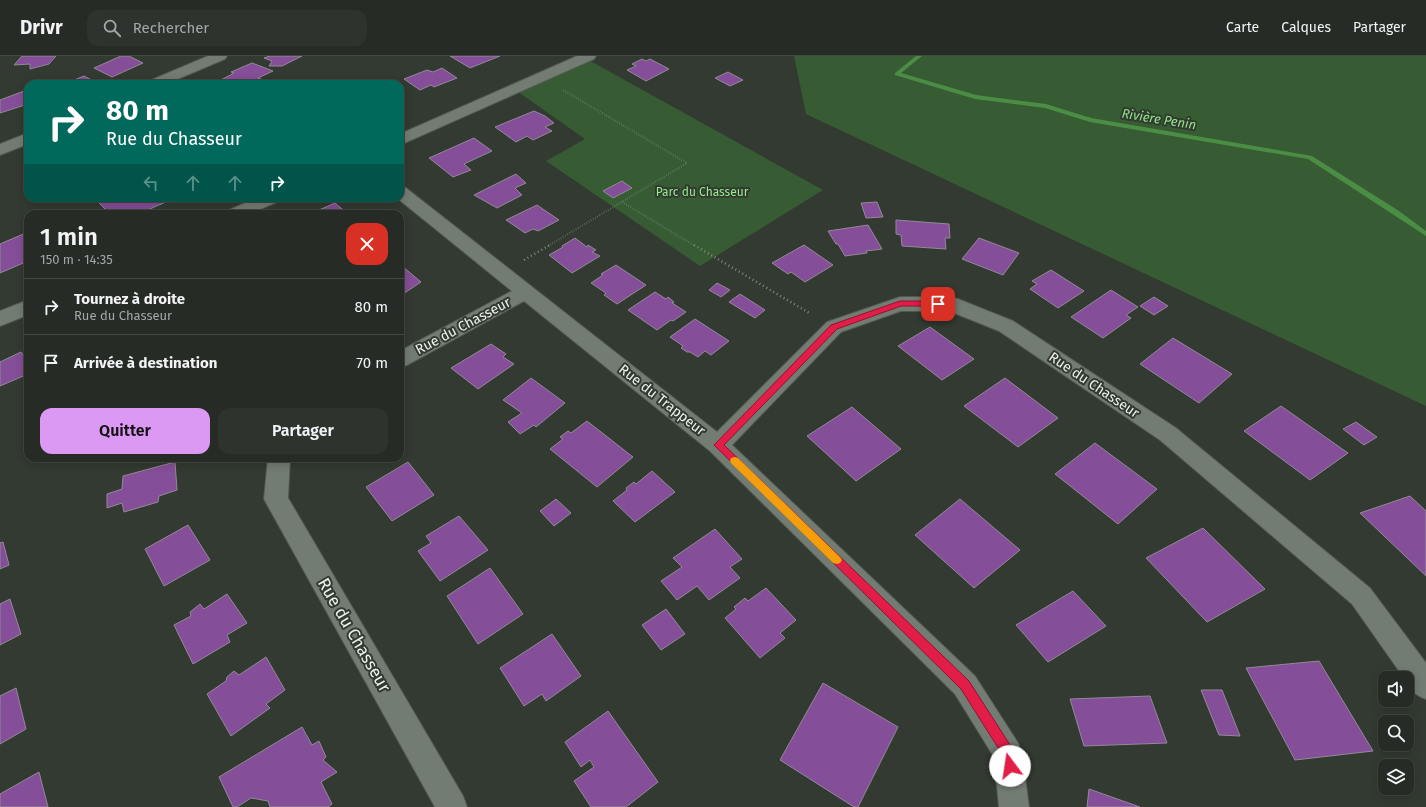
<!DOCTYPE html>
<html lang="fr">
<head>
<meta charset="utf-8">
<style>
  :root { --surface:#262c25; --page:#2e342d; --text:#f1f3f6; --muted:#a4a7a7; --line:#424842; --accent:#dc99f4 }
  body { margin:0; font-family:"Fira Sans",sans-serif; background:var(--page); color:var(--text); height:100vh; display:flex; flex-direction:column; font-size:15px; white-space:nowrap }
  * { box-sizing:border-box; margin:0 }
  p { font-size:13px; color:var(--muted) }
  .icon { flex:none; width:22px; height:22px; fill:none; stroke:currentColor; stroke-width:2; stroke-linecap:round; stroke-linejoin:round }
  .map { position:relative; flex:1; overflow:hidden }
  .side { position:absolute; left:24px; top:154px; width:380px; height:252px; display:flex; flex-direction:column; background:var(--surface); border-radius:12px; box-shadow:0 2px 10px #0003,0 0 0 1px var(--line) }
  .side>* { flex:none }
  .banner { position:absolute; left:24px; top:24px; width:380px; height:122px; border-radius:12px; box-shadow:0 2px 10px #0003,0 0 0 1px var(--line); background:#00695c; color:#fff; overflow:hidden }
  .buttons { position:absolute; left:1378px; top:615px; display:grid; gap:8px }
  .buttons a { display:grid; place-items:center; width:36px; height:36px; border-radius:8px; background:var(--surface); box-shadow:0 2px 10px #0003,0 0 0 1px var(--line); font-size:20px }
  .pin { position:absolute; display:grid; place-items:center; width:34px; height:34px; color:#fff; margin:-17px; border-radius:8px; box-shadow:0 2px 6px #0006 }
  .me { position:absolute; width:44px; margin:-22px; rotate:346deg; stroke-linejoin:round; filter:drop-shadow(0 0 3px #0008) }
  .turn { display:flex; align-items:center; gap:14px; height:84px; padding:0 16px; font-size:18px }
  .turn .icon { width:52px; height:52px; stroke-width:2.5 }
  .turn b { display:block; font-size:28px; line-height:34px }
  .lanes { display:flex; align-items:center; height:38px; padding:0 16px; background:#0003; justify-content:center; gap:20px; direction:ltr }
  .lanes .off { opacity:.35 }
  .round { display:grid; place-items:center; flex:none; width:42px; height:42px; border-radius:12px; background:var(--page) }
  .head { display:flex; align-items:center; justify-content:space-between; height:68px; padding:0 16px }
  h1 { font-size:24px; font-weight:600; line-height:30px }
  .action { display:flex; gap:8px; margin-top:auto; padding:8px 16px }
  .action a { flex:1; height:46px; border-radius:12px; background:var(--accent); color:#111; font-size:16px; font-weight:600; line-height:46px; text-align:center }
  .action a+a { background:var(--page); color:var(--text) }
  ul { padding:0; list-style:none }
  li { display:flex; align-items:center; gap:12px; height:56px; padding:0 16px; border-top:1px solid var(--line) }
  li div { flex:1 }
  li b { display:block; font-size:15px }
  li em { font-style:normal }
  header { display:flex; align-items:center; gap:24px; box-sizing:border-box; height:56px; padding:0 20px; background:var(--surface); border-bottom:1px solid var(--line) }
  header strong { font-size:19px }
  nav { display:flex; gap:22px; margin-inline-start:auto; font-size:14px }
  .search { width:280px; height:36px; background:var(--page); display:flex; align-items:center; gap:10px; box-sizing:border-box; padding:0 14px; border-radius:12px; color:var(--muted); font-size:15px }
  .map>svg:first-child { display:block }
  .green { fill:#375c33 }
  .lines { fill:none; stroke-linecap:round; stroke-linejoin:round }
  .stream { fill:#4b8d44; fill-rule:evenodd }
  .building { fill:#854e98; stroke:#928a96 }
  .minor-casing { stroke:#515850; stroke-width:2 }
  .path-far1 { stroke:#828981; stroke-width:2; stroke-dasharray:0.5 2; stroke-linecap:butt }
  .path { stroke:#828981; stroke-width:2.5; stroke-dasharray:1 3; stroke-linecap:butt }
  .minor { fill:#737c72; fill-rule:evenodd }
  .route { fill:#e11d48; stroke:#92132f }
  .slow { fill:#f59e0b }
  .labels { text-anchor:middle; dominant-baseline:central; stroke-width:4; stroke-linejoin:round; paint-order:stroke }
  .far-park-label { font-size:12px; fill:#94ec8a; stroke:#323a31 }
  .far-water-label { font-size:13px; font-style:italic; fill:#8fe685; stroke:#323a31 }
  .street-label { font-size:14px; fill:#ecf1eb; stroke:#323a31 }
  .near-street-label { font-size:17px; fill:#ecf1eb; stroke:#323a31 }
</style>
</head>
<body>
<header>
<strong>Drivr</strong>
<div class="search"><svg class="icon" aria-label="search" viewBox="0 0 24 24"><circle cx="10" cy="10" r="6"/><path d="M15 15l6 6"/></svg>Rechercher</div>
<nav><a>Carte</a><a>Calques</a><a>Partager</a></nav>
</header>
<div class="map">
<svg width="1426" height="751" viewBox="0 0 1426 751">
  <rect width="100%" height="100%" fill="#323a31"/>
  <g class="green">
    <polygon points="794,0 1426,0 1426,350 806,58"/>
    <polygon points="585,2 823,134 700,210 546,105 585,83 514,33"/>
  </g>
  <g class="lines">
    <polygon class="stream" points="916,0 922,0 901,17 976,39 1046,48 1091,62 1312,100 1399,155 1426,175 1426,180 1308,103 1090,66 1045,52 975,43 895,19 895,17"/>
  </g>
  <g class="building">
    <polygon points="22,0 56,0 49,8 30,13 30,8 14,9"/>
    <polygon points="121,0 129,0 143,7 112,21 94,12"/>
    <polygon points="270,0 302,0 282,10 269,10 272,5 264,2"/>
    <polygon points="450,0 500,0 470,12"/>
    <polygon points="642,3 646,5 650,3 669,13 646,25 627,14 636,10 632,8"/>
    <polygon points="252,7 273,15 258,22 266,25 261,28 225,28 219,25 234,17 231,16"/>
    <polygon points="442,12 457,22 434,31 431,29 420,34 404,23 427,14 433,16"/>
    <polygon points="728,16 743,24 730,30 715,22"/>
    <polygon points="84,20 99,28 64,28"/>
    <polygon points="24,35 28,39 28,48 0,57 0,44"/>
    <polygon points="534,55 545,60 554,67 545,71 552,75 533,84 527,80 516,86 495,71"/>
    <polygon points="474,82 492,95 464,108 471,114 453,121 429,102"/>
    <polygon points="516,118 526,127 515,132 522,139 497,152 474,139"/>
    <polygon points="622,125 632,132 613,142 603,135"/>
    <polygon points="111,142 172,142 173,143 138,158 110,158 99,147"/>
    <polygon points="877,146 883,161 866,162 861,147"/>
    <polygon points="335,147 348,158 310,158"/>
    <polygon points="537,149 559,164 538,175 533,173 525,177 506,164"/>
    <polygon points="896,164 949,168 950,182 945,182 946,193 902,190 901,179 896,178"/>
    <polygon points="868,169 882,193 866,195 867,197 845,200 838,188 836,188 828,175"/>
    <polygon points="28,176 28,205 0,217 0,188"/>
    <polygon points="575,182 587,191 588,189 596,194 592,196 600,200 572,217 549,199 563,191 562,190"/>
    <polygon points="979,182 1019,197 1003,219 962,203"/>
    <polygon points="804,189 833,209 805,226 791,216 788,218 772,207"/>
    <polygon points="616,209 646,229 617,248 604,239 606,237 591,227 603,219 601,218"/>
    <polygon points="402,210 421,226 400,240 400,211"/>
    <polygon points="1051,214 1084,235 1058,252 1030,233 1037,228 1032,225"/>
    <polygon points="717,227 730,234 721,241 709,234"/>
    <polygon points="1111,234 1138,251 1126,259 1131,262 1103,282 1071,261"/>
    <polygon points="655,236 666,243 668,241 674,246 672,247 686,256 673,265 671,264 657,274 628,254"/>
    <polygon points="740,238 765,254 755,262 729,246"/>
    <polygon points="1154,241 1168,250 1154,259 1140,250"/>
    <polygon points="695,263 729,285 711,299 705,295 698,301 690,296 687,296 681,292 683,290 670,281"/>
    <polygon points="930,271 974,303 942,324 898,290"/>
    <polygon points="1173,282 1232,318 1199,347 1140,308"/>
    <polygon points="491,288 506,298 503,301 514,308 478,333 451,312"/>
    <polygon points="21,296 28,306 28,318 0,330 0,306"/>
    <polygon points="531,322 565,347 536,371 534,369 520,378 508,366 522,357 503,344"/>
    <polygon points="1005,322 1058,362 1018,391 964,350"/>
    <polygon points="1281,350 1348,397 1310,424 1244,375"/>
    <polygon points="852,351 901,393 856,425 807,380"/>
    <polygon points="587,365 633,401 597,431 550,393 563,383 560,381 568,375 571,377"/>
    <polygon points="1356,366 1377,381 1364,389 1343,373"/>
    <polygon points="1095,387 1157,433 1118,468 1055,418"/>
    <polygon points="175,406 177,434 159,440 158,446 124,456 122,447 107,452 107,438 122,433 123,420"/>
    <polygon points="408,406 434,439 392,465 366,431"/>
    <polygon points="652,415 675,436 635,466 613,445 627,434 626,432 634,426 636,428"/>
    <polygon points="1410,440 1426,455 1426,520 1360,457"/>
    <polygon points="556,443 571,457 554,470 540,455"/>
    <polygon points="960,443 1020,494 974,532 915,479"/>
    <polygon points="459,460 488,494 440,525 418,495 431,487 426,480"/>
    <polygon points="188,469 210,504 164,530 145,493"/>
    <polygon points="1203,472 1265,533 1207,566 1146,502"/>
    <polygon points="715,473 742,503 730,511 740,522 709,544 697,530 677,544 661,525 682,511 673,502"/>
    <polygon points="3,486 9,509 0,513 0,487"/>
    <polygon points="490,512 523,558 478,588 447,540"/>
    <polygon points="766,532 796,564 780,577 785,582 760,602 725,562 736,553 734,551 745,542 748,545"/>
    <polygon points="1073,535 1106,570 1048,606 1016,569"/>
    <polygon points="227,538 247,567 227,579 230,586 193,608 174,569 191,560 190,556 200,548 204,553"/>
    <polygon points="10,543 21,578 0,589 0,548"/>
    <polygon points="666,553 685,578 661,594 642,569"/>
    <polygon points="552,578 581,620 546,645 542,638 524,650 500,612"/>
    <polygon points="266,601 285,634 266,648 270,652 231,680 207,638 226,625 227,621 234,615 239,619"/>
    <polygon points="1319,605 1373,695 1295,704 1246,612"/>
    <polygon points="823,627 898,671 858,751 854,751 780,704"/>
    <polygon points="16,632 26,673 0,688 0,640"/>
    <polygon points="1201,634 1222,634 1240,680 1219,679"/>
    <polygon points="1150,640 1167,687 1084,690 1070,643"/>
    <polygon points="608,655 658,726 626,751 591,751 574,725 594,711 590,704 581,711 565,686"/>
    <polygon points="302,671 312,689 319,685 326,701 323,704 337,716 321,726 332,748 328,751 270,751 268,745 251,742 237,751 233,751 219,721"/>
    <polygon points="39,716 48,751 0,751 0,738"/>
    <polygon points="1089,733 1140,751 1087,751"/>
  </g>
  <g class="lines">
    <defs>
      <g id="minor">
        <polygon points="208,0 227,0 225,3 166,28 147,28 149,25"/>
        <polygon points="577,0 596,0 594,3 400,89 400,78"/>
        <polygon points="28,77 28,88 0,99 0,88"/>
        <path d="M400,131L406,132L717,376L827,266L900,241H951L958,243L1013,265L1176,372L1370,532L1426,607V643C1417,640 1407,633 1407,622H1404L1352,548L1160,384L999,275L949,255H901L841,276L732,389L975,620L1018,687L1022,697L1029,751H999L994,701L955,638L710,395L524,245L407,309L400,311V295L512,235L397,142H400Z"/>
        <polygon points="257,142 279,142 277,146 249,158 226,158 229,154"/>
        <polygon points="28,244 28,259 0,270 0,255"/>
        <polygon points="268,402 290,402 288,442 463,740 467,751 435,751 264,443"/>
      </g>
    </defs>
    <use href="#minor" class="minor-casing"/>
    <g class="path-far1">
      <polyline points="622,146 695,190"/>
      <polyline points="548,190 687,107 563,34"/>
    </g>
    <g class="path">
      <polyline points="694,189 811,258"/>
      <polyline points="524,204 550,189"/>
    </g>
    <use href="#minor" class="minor"/>
  </g>
  <polygon class="route" points="900,245 938,245 942,248 938,250 901,250 837,273 724,389 969,625 1012,692 1016,710 1014,714 1010,716 1005,714 1002,698 961,633 714,389 831,269"/>
  <polygon class="slow" points="735,401 738,402 840,501 842,504 840,507 837,508 833,507 731,407 730,405 731,402"/>
  <g class="labels">
    <g class="far-park-label">
      <text x="702" y="136">Parc du Chasseur</text>
    </g>
    <g class="far-water-label">
      <text transform="translate(1159 63) rotate(9)">Rivière Penin</text>
    </g>
    <g class="street-label">
      <text transform="translate(463 270) rotate(-28)">Rue du Chasseur</text>
      <text transform="translate(1094 329) rotate(34)">Rue du Chasseur</text>
      <text transform="translate(662 344) rotate(38)">Rue du Trappeur</text>
    </g>
    <g class="near-street-label">
      <text transform="translate(354 579) rotate(60)">Rue du Chasseur</text>
    </g>
  </g>
</svg>
<div class="buttons">
<a><svg class="icon" aria-label="sound" viewBox="0 0 24 24"><path d="M4 9h4l5-4v14l-5-4H4zM17 9q2 3 0 6"/></svg></a>
<a><svg class="icon" aria-label="search" viewBox="0 0 24 24"><circle cx="10" cy="10" r="6"/><path d="M15 15l6 6"/></svg></a>
<a><svg class="icon" aria-label="layers" viewBox="0 0 24 24"><path d="M12 4l9 5-9 5-9-5zM3 14l9 5 9-5"/></svg></a>
</div>
<div class="pin" style="left:938px;top:248px;background:#d93025"><svg class="icon" aria-label="arrive" viewBox="0 0 24 24"><path d="M6 21V4h12l-3 4 3 4H6"/></svg></div>
<svg class="me" style="left:1010px;top:710px" viewBox="-20 -20 40 40"><circle r="19" fill="#fff"/><path d="M0-13L10 11 0 6-10 11z" fill="#e11d48"/></svg>
<div class="banner">
<div class="turn"><svg class="icon" aria-label="right" viewBox="0 0 24 24"><path d="M7 20v-9h11M14 6l5 5-5 5"/></svg><div><b>80 m</b>Rue du Chasseur</div></div>
<div class="lanes"><svg class="icon off" aria-label="left" viewBox="0 0 24 24"><path d="M17 20v-9H6M10 6l-5 5 5 5"/></svg><svg class="icon off" aria-label="ahead" viewBox="0 0 24 24"><path d="M12 20V5M6 11l6-6 6 6"/></svg><svg class="icon off" aria-label="ahead" viewBox="0 0 24 24"><path d="M12 20V5M6 11l6-6 6 6"/></svg><svg class="icon" aria-label="right" viewBox="0 0 24 24"><path d="M7 20v-9h11M14 6l5 5-5 5"/></svg></div>
</div>
<section class="side">
<div class="head"><div><h1>1 min</h1><p>150 m · 14:35</p></div><a class="round" style="background:#d93025;color:#fff"><svg class="icon" aria-label="close" viewBox="0 0 24 24"><path d="M6 6l12 12M18 6L6 18"/></svg></a></div>
<ul>
<li><svg class="icon" aria-label="right" viewBox="0 0 24 24"><path d="M7 20v-9h11M14 6l5 5-5 5"/></svg><div><b>Tournez à droite</b><p>Rue du Chasseur</p></div><em>80 m</em></li>
<li><svg class="icon" aria-label="arrive" viewBox="0 0 24 24"><path d="M6 21V4h12l-3 4 3 4H6"/></svg><div><b>Arrivée à destination</b></div><em>70 m</em></li>
</ul>
<div class="action"><a>Quitter</a><a>Partager</a></div>
</section>
</div>
</body>
</html>
